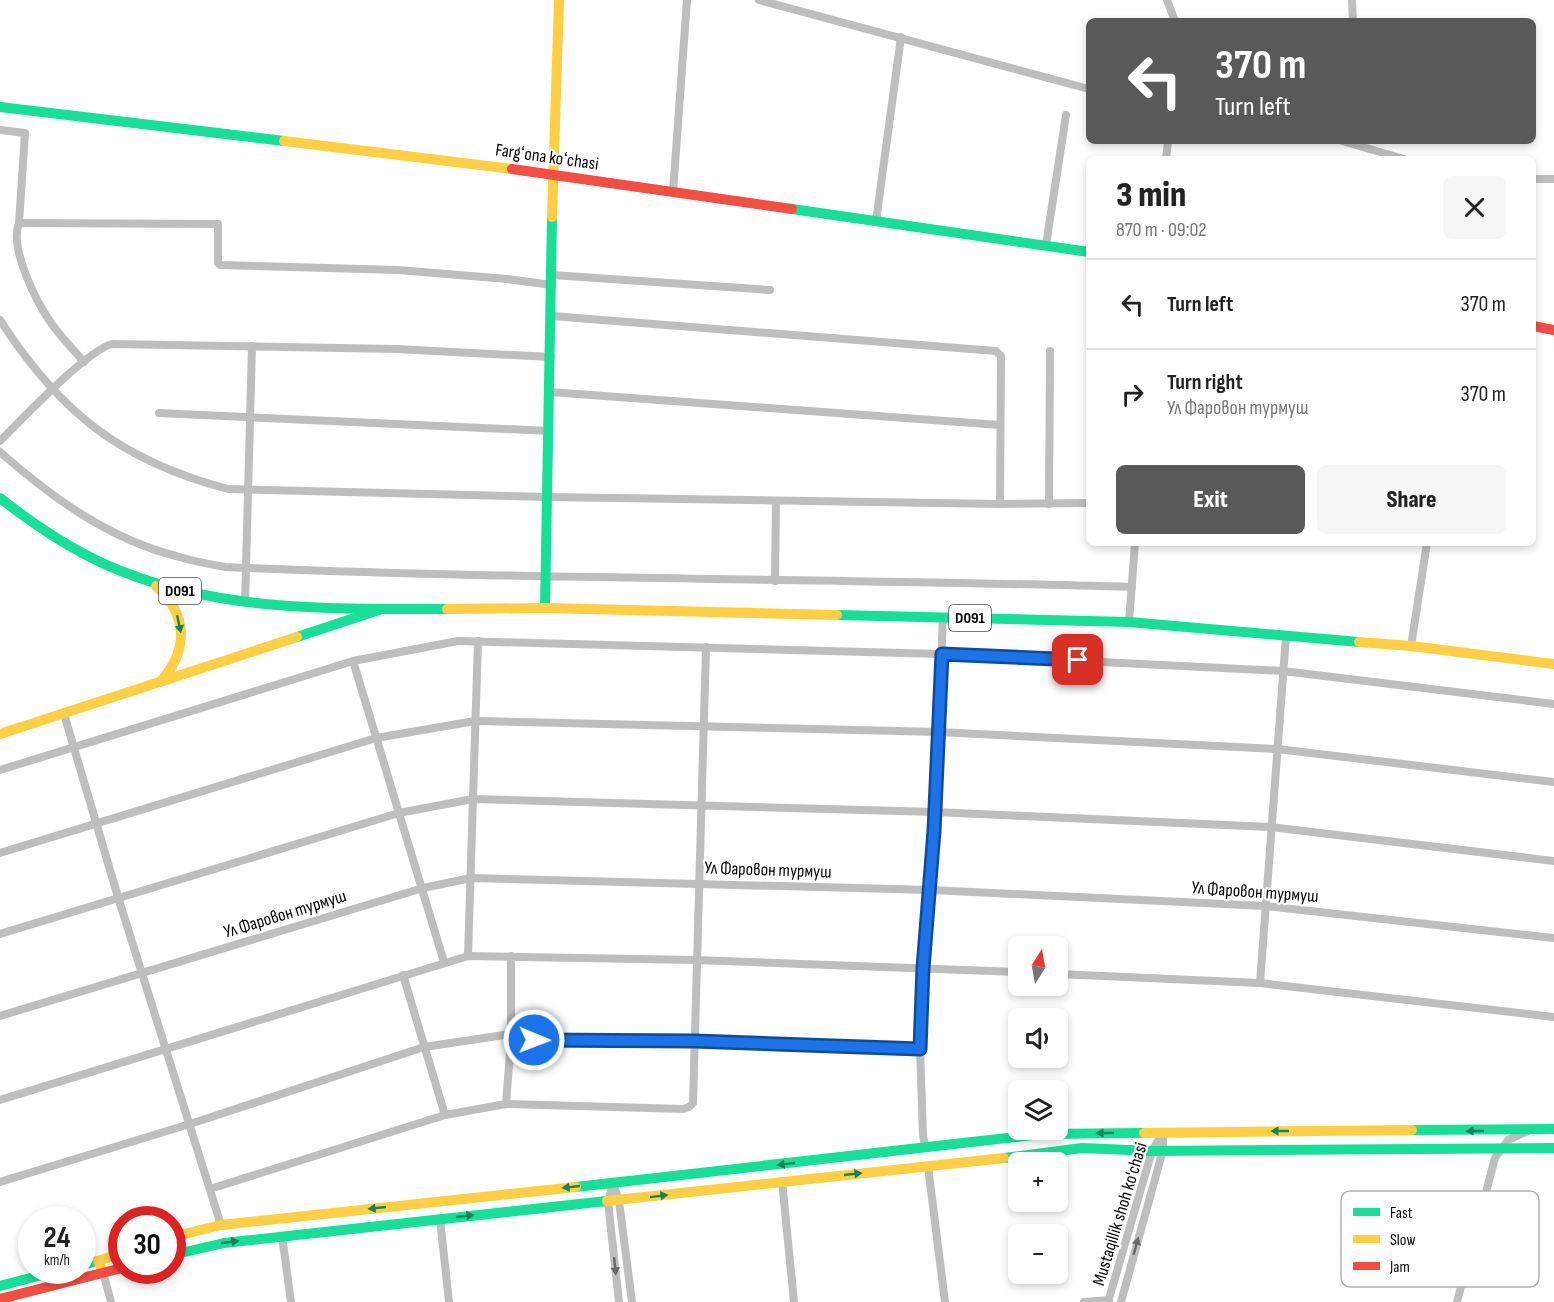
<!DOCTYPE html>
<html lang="en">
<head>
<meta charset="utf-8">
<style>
  :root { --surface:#fff; --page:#f6f6f6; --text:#222; --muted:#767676; --line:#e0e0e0; --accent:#595959 }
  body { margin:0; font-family:"Sofia Sans Condensed",sans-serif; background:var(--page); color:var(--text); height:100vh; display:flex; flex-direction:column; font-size:22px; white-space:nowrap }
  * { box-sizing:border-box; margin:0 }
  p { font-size:20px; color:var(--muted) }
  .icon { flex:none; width:33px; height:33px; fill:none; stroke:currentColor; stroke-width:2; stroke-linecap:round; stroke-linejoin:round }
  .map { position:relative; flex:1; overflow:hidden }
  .panel { position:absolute; left:1086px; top:156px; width:450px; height:390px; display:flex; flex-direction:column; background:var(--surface); border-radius:9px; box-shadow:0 3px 9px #0003 }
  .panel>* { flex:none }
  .guide { position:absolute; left:1086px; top:18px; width:450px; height:126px; border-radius:9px; box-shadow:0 3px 9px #0003; background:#595959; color:#fff; overflow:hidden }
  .needle { width:39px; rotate:11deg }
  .buttons { position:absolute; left:1008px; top:936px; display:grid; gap:12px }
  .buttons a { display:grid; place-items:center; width:60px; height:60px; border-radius:9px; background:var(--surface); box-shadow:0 3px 9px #0003; font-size:30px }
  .speed { position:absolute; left:18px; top:1206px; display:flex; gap:12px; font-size:30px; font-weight:700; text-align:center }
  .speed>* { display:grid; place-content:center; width:78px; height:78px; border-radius:50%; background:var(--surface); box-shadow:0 3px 9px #0003; line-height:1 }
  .speed small { font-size:15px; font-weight:400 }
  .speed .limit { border:9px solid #d22; background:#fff; color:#111 }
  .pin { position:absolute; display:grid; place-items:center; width:51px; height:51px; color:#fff; margin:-26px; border-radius:12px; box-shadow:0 3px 9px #0006 }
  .me { position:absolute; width:66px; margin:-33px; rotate:91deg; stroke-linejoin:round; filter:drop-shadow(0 0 4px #0008) }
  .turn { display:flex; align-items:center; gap:21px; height:126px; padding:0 30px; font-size:27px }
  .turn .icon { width:78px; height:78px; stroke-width:2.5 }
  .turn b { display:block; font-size:42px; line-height:51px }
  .round { display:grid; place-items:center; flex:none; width:63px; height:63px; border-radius:9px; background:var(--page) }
  .head { display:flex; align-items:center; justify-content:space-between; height:102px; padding:0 30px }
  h1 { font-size:36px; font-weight:800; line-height:45px }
  .cta { display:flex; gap:12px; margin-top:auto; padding:12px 30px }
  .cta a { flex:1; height:69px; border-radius:9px; background:var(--accent); color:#fff; font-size:24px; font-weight:800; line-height:69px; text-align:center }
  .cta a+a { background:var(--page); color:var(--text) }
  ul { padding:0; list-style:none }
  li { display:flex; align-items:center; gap:18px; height:90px; padding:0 30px; border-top:2px solid var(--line) }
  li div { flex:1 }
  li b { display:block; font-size:22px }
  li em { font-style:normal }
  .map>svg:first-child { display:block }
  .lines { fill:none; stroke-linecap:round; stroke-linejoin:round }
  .street { stroke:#bebebe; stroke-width:8 }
  .fast { stroke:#16e098; stroke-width:10 }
  .slow { stroke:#ffcf43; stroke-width:10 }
  .jam { stroke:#f24e42; stroke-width:10 }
  .oneway { fill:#0d865b }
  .oneway2 { fill:#686868 }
  .route-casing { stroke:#114b97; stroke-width:15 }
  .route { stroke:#1a73e8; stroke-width:10 }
  .labels { text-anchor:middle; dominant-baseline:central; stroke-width:4.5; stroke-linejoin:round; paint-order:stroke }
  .shield { fill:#fff; stroke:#4c4c4c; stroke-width:1.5 }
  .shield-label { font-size:16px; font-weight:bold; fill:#000 }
  .street-label { font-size:18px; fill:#000; stroke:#fff }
  .key { fill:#fff; stroke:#b2b2b2; stroke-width:1.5 }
  .key-label { font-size:16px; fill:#000 }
</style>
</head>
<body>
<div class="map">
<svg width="1554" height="1302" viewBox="0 0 1554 1302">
  <rect width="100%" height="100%" fill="#fff"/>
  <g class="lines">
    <g class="street">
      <polyline points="759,0 1089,89"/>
      <polyline points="1167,0 1175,21"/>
      <polyline points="1352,0 1353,21"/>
      <path d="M0,130L25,133L19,223C9,248 36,301 51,323C60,336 73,349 84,362"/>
      <polyline points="1342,141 1404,159"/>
      <polyline points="1166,159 1168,141"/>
      <polyline points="1533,179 1554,179"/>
      <polyline points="673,192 687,0"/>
      <polyline points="876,221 901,37"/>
      <polyline points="19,223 218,224 218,263 220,265 398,270 507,279 552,285"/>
      <polyline points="1046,245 1066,115"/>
      <polyline points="552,275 770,290"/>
      <polyline points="552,316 996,351 1001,356 1000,504"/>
      <path d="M0,320C59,412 121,461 228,489L547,497L1000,504L1089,503"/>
      <polyline points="550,392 1000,425"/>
      <polyline points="159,413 549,431"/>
      <path d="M0,441C22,419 86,351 112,344L396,349L551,357"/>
      <path d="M0,452C51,497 109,539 176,556C192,561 208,564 225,567C527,580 829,578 1132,587"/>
      <polyline points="1049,504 1050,351"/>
      <polyline points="775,581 776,501"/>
      <polyline points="245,603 252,346"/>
      <polyline points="1129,622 1135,543"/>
      <polyline points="1411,646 1427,543"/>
      <polyline points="353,661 444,962"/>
      <polyline points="64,714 118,897 221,1225"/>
      <polyline points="0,770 353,661 458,641 942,654 1283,671 1554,704"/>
      <polyline points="0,853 376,738 475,721 938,732 1277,749 1554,782"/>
      <polyline points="0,934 399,813 473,799 935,812 1270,827 1554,861"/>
      <polyline points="468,956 478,641"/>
      <polyline points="1058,974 1260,983 1554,1017"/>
      <polyline points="403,975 445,1115"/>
      <polyline points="1260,983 1286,636"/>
      <polyline points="0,1016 423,888 471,878 931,890 1265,906 1554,938"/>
      <polyline points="511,1039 695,1041 920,1049"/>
      <polyline points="0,1100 468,956 696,960 1018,972"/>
      <polyline points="506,1104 511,1039 511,956"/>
      <polyline points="925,1146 923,1135 920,1049 923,968 935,812 943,617"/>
      <polyline points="928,1166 945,1302"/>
      <polyline points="782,1181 794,1302"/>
      <polyline points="0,1182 190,1124 424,1047 511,1034"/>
      <polyline points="210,1189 445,1115 506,1104 683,1109 689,1107 693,1103 706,647"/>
      <polyline points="440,1219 449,1302"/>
      <polyline points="282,1236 291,1302"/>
      <polyline points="103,1272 111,1302"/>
      <polyline points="619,1302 608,1202 613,1183 619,1201 632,1302"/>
      <polyline points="1084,1302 1109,1300"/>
      <polyline points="1108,1302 1152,1151 1163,1132"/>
      <polyline points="1121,1302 1163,1150 1163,1133"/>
      <polyline points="1457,1302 1495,1158 1508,1140 1528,1131"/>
    </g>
    <g class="fast">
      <polyline points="0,107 284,141"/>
      <polyline points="792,209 1089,252"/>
      <path d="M0,498C37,527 77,554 121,571C223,612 339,609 447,609"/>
      <polyline points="545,608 552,217"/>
      <polyline points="837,615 1129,622 1359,642"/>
      <polyline points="297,637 379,610"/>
      <polyline points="1412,1130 1554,1129"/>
      <polyline points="1004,1158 1082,1148 1152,1151 1554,1148"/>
      <polyline points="576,1187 1043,1134 1144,1133"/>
      <polyline points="172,1255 224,1243 607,1201"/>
      <polyline points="82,1265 98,1261"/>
      <polyline points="0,1286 61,1270"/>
    </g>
    <g class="slow">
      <polyline points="284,141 512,169"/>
      <polyline points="552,217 559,0"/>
      <path d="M156,586C188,615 189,650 160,682"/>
      <polyline points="447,609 545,608 837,615"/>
      <polyline points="1359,642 1411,646 1554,664"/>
      <polyline points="0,734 297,637"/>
      <polyline points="1144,1133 1412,1130"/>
      <polyline points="607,1201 1004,1158"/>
      <polyline points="172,1237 221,1225 576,1187"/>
      <polyline points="103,1272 98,1261 122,1253"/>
    </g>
    <g class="jam">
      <polyline points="512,169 792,209"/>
      <polyline points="1533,326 1554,330"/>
      <polyline points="0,1299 122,1268"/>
    </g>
  </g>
  <defs><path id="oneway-solid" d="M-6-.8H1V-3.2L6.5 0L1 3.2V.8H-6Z" transform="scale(1.5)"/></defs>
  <g class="oneway">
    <use href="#oneway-solid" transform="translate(179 624) rotate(78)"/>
    <use href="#oneway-solid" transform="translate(1280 1131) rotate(180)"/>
    <use href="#oneway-solid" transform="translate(1475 1131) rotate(180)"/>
    <use href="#oneway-solid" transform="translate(1105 1133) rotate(179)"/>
    <use href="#oneway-solid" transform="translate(786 1164) rotate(173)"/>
    <use href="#oneway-solid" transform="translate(853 1174) rotate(-6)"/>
    <use href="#oneway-solid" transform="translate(571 1187) rotate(174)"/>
    <use href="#oneway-solid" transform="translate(659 1196) rotate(-7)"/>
    <use href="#oneway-solid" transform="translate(377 1208) rotate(174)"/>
    <use href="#oneway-solid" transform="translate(465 1216) rotate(-6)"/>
    <use href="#oneway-solid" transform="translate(230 1242) rotate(-8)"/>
  </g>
  <g class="oneway2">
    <use href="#oneway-solid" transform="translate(1136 1246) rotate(-75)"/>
    <use href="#oneway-solid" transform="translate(615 1266) rotate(84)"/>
  </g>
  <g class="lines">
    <defs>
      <polyline id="route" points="534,1040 695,1041 920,1049 923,968 934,831 942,654 1078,660"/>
    </defs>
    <use href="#route" class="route-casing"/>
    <use href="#route" class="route"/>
  </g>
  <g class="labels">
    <g class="shield">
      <rect x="159" y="578" width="42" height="26" rx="4.5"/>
      <rect x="949" y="605" width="42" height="26" rx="4.5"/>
    </g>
    <g class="shield-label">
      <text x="180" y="591">D091</text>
      <text x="970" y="618">D091</text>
    </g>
    <g class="street-label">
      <text transform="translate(547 157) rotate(8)">Fargʻona koʻchasi</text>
      <text transform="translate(768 870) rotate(2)">Ул Фаровон турмуш</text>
      <text transform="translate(1255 892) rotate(4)">Ул Фаровон турмуш</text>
      <text transform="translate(285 914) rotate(-17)">Ул Фаровон турмуш</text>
      <text transform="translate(1120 1214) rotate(-73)">Mustaqillik shoh ko'chasi</text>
    </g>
  </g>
  <rect x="1341" y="1191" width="198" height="96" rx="9" class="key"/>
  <rect x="1353" y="1208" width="27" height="8" fill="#16e098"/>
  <rect x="1353" y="1235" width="27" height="8" fill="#ffcf43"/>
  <rect x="1353" y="1262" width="27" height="8" fill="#f24e42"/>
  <g class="key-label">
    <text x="1390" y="1218">Fast</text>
    <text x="1390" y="1245">Slow</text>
    <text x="1390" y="1272">Jam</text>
  </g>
</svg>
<div class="buttons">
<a><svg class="needle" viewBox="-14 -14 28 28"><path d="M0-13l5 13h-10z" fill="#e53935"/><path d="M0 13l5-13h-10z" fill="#767676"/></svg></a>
<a><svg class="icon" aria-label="sound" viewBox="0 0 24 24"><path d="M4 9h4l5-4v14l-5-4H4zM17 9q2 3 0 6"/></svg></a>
<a><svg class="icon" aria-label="layers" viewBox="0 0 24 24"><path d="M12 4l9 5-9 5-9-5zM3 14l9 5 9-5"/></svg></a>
<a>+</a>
<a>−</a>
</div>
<div class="speed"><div>24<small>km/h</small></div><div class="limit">30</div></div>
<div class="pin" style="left:1078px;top:660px;background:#d93025"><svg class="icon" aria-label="arrive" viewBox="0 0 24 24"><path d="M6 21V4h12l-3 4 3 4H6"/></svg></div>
<svg class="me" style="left:534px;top:1040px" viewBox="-20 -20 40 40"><circle r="17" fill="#1a73e8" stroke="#fff" stroke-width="3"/><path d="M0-11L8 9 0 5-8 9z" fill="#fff"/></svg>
<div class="guide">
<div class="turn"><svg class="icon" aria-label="left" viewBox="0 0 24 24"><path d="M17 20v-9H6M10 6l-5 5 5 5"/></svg><div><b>370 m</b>Turn left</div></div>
</div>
<section class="panel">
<div class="head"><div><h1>3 min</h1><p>870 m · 09:02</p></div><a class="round"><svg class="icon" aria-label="close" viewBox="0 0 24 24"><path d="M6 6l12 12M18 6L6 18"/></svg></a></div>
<ul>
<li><svg class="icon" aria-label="left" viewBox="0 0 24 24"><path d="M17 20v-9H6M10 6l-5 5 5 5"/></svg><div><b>Turn left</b></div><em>370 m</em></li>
<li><svg class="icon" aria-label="right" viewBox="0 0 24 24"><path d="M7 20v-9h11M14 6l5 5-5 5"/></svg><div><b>Turn right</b><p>Ул Фаровон турмуш</p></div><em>370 m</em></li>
</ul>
<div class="cta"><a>Exit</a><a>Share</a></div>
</section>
</div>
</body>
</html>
